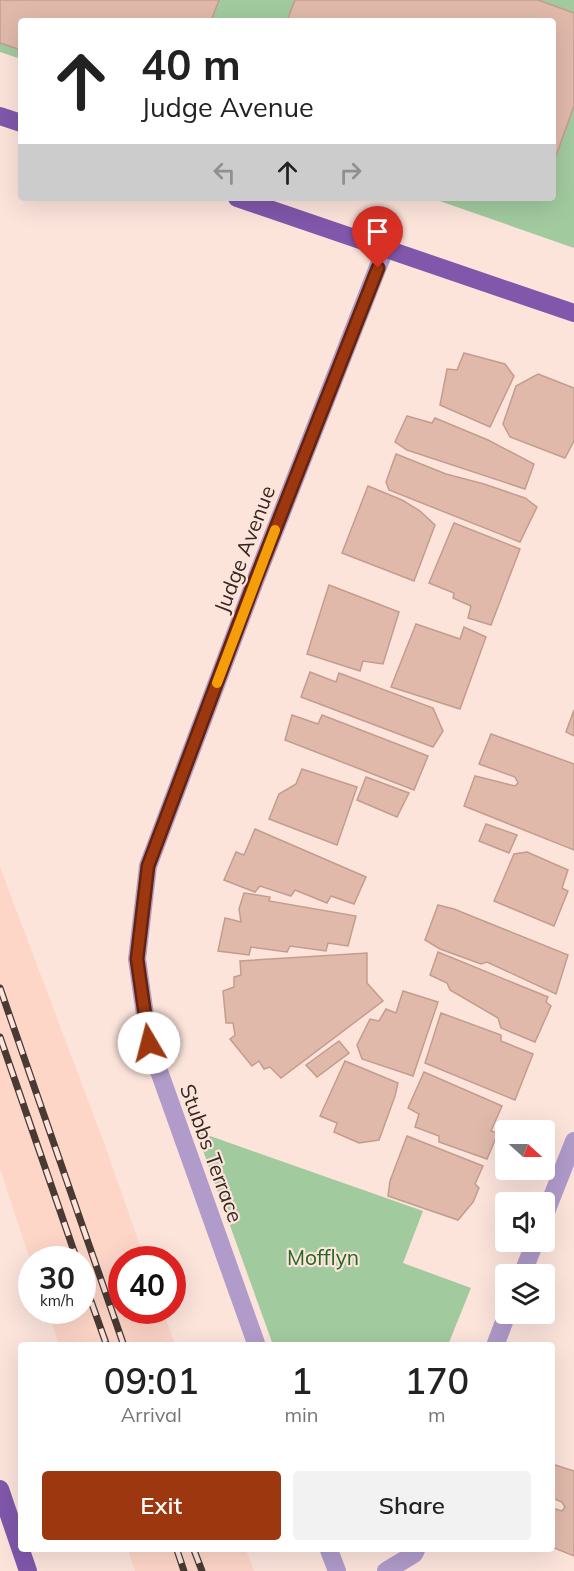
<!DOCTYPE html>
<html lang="en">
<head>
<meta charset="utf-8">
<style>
  :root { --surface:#fff; --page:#f2f2f2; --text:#222; --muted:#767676; --accent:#9d3710 }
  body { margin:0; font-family:Mulish,sans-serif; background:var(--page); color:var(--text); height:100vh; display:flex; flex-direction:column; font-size:22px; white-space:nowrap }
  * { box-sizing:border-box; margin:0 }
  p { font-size:20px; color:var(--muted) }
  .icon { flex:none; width:33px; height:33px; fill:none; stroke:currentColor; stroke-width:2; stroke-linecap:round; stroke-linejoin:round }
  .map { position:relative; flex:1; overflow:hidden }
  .details { position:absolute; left:18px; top:1342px; width:537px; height:210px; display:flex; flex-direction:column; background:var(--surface); border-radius:6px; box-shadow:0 6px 24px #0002 }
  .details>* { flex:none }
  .banner { position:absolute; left:18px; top:18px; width:538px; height:183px; border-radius:6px; box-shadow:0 6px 24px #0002; background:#fff; color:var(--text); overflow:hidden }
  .needle { width:39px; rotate:111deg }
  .buttons { position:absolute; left:495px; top:1120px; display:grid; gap:12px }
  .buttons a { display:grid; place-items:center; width:60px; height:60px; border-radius:6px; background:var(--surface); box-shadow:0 6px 24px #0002; font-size:30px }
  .speed { position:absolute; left:18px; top:1246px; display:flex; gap:12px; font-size:30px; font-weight:700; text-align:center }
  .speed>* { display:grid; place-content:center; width:78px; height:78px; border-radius:50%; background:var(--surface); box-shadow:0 6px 24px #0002; line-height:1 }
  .speed small { font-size:15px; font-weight:400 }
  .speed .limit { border:9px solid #d22; background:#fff; color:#111 }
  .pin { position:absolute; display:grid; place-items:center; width:51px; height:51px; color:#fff; margin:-62px -26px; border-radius:50% 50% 50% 0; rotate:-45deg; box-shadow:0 0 6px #0007 }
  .pin .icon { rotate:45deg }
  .me { position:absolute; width:66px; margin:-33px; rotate:352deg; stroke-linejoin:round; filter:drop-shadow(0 0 4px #0008) }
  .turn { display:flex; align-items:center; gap:21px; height:126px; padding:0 24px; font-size:27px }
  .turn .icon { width:78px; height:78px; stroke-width:2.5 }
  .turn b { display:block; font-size:42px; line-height:51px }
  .lanes { display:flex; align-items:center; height:57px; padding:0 24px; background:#0003; justify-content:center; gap:30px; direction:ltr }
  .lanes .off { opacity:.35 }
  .eta { display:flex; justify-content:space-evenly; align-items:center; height:102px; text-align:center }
  .eta b { font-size:36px; font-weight:600; line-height:42px }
  .primary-button { display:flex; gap:12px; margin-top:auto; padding:12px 24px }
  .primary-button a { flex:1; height:69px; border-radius:6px; background:var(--accent); color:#fff; font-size:24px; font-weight:600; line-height:69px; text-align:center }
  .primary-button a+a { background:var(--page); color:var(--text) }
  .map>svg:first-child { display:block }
  .built { fill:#fdd6c8 }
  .green { fill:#a2ca9f }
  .building { fill:#e0b9ab; stroke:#c29d8f; stroke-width:1.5 }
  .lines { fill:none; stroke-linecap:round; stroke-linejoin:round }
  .minor { stroke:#b09bca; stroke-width:18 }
  .major { stroke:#8057aa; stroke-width:18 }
  .rail-casing { stroke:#4a3a34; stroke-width:7 }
  .rail { stroke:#fce4db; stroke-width:4.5; stroke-dasharray:14; stroke-linecap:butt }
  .route-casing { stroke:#66240a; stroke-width:15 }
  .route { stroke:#9d3710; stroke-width:10 }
  .slow { stroke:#f59e0b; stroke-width:10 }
  .labels { text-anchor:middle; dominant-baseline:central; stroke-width:4.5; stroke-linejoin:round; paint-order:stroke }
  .street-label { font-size:21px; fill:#352620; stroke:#fce4db }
  .park-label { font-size:21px; fill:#226822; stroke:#fce4db }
</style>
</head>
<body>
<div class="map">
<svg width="574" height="1571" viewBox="0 0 574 1571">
  <rect width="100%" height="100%" fill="#fce4db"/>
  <g class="built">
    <polygon points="0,867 107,1151 145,1260 122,1260 122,1311 163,1311 175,1345 59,1345 48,1311 82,1311 82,1260 32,1260 31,1263 0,1169"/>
    <polygon points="128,1550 246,1550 254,1571 135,1571"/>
  </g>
  <g class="green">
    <polygon points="0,0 574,0 574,248 431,198 554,198 554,21 21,21 21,59 0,52"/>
    <polygon points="196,1131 423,1211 403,1263 471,1288 448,1345 273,1345"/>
  </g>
  <g class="building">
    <polygon points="0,0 219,0 211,21 21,21 21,50 0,43"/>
    <polygon points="295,0 538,0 574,13 574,106 554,161 554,21 287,21"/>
    <polygon points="464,353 505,364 514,376 490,427 440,405 447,369 457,370"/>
    <polygon points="538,374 574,388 574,441 565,458 510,437 503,424 516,386"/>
    <polygon points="407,416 432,423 435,418 488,440 534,464 525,489 407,450 395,442"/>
    <polygon points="396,454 446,474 484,484 525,498 537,507 520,542 389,490 386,482"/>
    <polygon points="368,486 402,500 420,511 435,525 414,581 342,553"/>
    <polygon points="454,523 520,549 491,625 468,618 471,606 453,598 454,593 429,583"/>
    <polygon points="329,585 399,612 383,664 363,661 360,671 307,654"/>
    <polygon points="416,624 460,639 464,627 486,637 460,709 391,687"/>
    <polygon points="310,672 336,682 339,673 433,708 443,731 433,747 301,697"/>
    <polygon points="574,710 574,736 566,732"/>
    <polygon points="292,715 318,724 322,715 428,756 414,790 285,740"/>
    <polygon points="491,734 574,764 574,850 464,806 475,776 515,786 518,783 515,777 479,764"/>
    <polygon points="302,769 357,787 337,845 269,819 279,794 296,784"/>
    <polygon points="366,777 409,793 397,817 357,800"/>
    <polygon points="486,824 517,835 509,853 479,841"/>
    <polygon points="255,829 366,877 354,904 331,896 327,903 295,890 291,896 260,886 255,892 224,880 236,852 244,855"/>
    <polygon points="527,852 568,870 562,888 568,891 554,926 494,901 514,854"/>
    <polygon points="244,893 270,897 269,901 356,916 348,946 328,943 326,951 290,946 287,952 251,947 249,955 218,951 225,918 241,922 239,909"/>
    <polygon points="438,905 454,909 568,955 556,994 487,962 481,964 440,949 425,940"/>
    <polygon points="438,952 548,997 546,1002 551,1006 535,1042 501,1028 498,1018 450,990 447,983 430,975"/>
    <polygon points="367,953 367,983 383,1001 281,1078 270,1067 264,1069 259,1061 252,1066 230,1039 235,1035 233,1023 226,1023 223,991 234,987 234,977 241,975 240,961"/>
    <polygon points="403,991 438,1002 413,1076 362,1059 357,1045 370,1019 379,1021 386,1009 396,1013"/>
    <polygon points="441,1013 501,1035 501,1041 533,1054 515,1100 425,1063"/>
    <polygon points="339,1041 349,1053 317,1077 306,1065"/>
    <polygon points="345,1061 398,1083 395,1096 379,1140 359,1143 334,1132 337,1123 320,1116"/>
    <polygon points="424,1072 502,1106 491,1131 498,1133 487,1159 439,1142 439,1136 415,1127 419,1114 408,1108"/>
    <polygon points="407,1136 483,1166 475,1184 479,1188 473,1202 458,1220 388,1196 390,1181"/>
    <polygon points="552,1464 574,1471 574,1556 552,1547 552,1508 562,1511 565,1507 562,1502 552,1498"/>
  </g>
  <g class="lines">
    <g class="minor">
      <polyline points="544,1217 574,1141"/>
      <polyline points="522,1275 535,1242"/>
      <polyline points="257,1346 149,1043 137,959 148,866 255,581 385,249"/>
      <polyline points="495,1346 507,1314"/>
      <polyline points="329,1550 337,1571"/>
      <polyline points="386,1571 414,1554 416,1550"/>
    </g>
    <g class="major">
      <polyline points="0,116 21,123"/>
      <polyline points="237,198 574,313"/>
      <polyline points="0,1489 28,1571"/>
    </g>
    <defs>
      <g id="rail">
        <polyline points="0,988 124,1346"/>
        <polyline points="0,1037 77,1260"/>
        <polyline points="82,1276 107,1346"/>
        <polyline points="177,1550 184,1571"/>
        <polyline points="194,1550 202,1571"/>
      </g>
    </defs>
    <use href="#rail" class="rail-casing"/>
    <use href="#rail" class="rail"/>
  </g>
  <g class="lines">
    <defs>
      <polyline id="route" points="149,1043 137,959 148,866 255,581 378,268"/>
    </defs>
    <use href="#route" class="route-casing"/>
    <use href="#route" class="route"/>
    <polyline class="slow" points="217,683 275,530"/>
  </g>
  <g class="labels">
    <g class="street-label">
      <text transform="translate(244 549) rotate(-69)">Judge Avenue</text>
      <text transform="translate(212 1153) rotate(70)">Stubbs Terrace</text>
    </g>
    <g class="park-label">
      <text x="323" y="1257">Mofflyn</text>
    </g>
  </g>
</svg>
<div class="buttons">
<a><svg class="needle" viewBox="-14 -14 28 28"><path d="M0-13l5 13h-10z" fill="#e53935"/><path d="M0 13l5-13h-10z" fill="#767676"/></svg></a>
<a><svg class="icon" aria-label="sound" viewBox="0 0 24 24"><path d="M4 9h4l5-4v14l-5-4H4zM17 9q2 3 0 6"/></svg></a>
<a><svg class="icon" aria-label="layers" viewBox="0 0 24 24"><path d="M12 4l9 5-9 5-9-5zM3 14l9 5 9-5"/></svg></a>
</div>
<div class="speed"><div>30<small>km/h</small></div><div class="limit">40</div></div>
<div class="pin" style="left:378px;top:268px;background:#d93025"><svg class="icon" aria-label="arrive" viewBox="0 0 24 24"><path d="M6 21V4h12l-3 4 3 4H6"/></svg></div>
<svg class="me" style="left:149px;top:1043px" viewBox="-20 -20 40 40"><circle r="19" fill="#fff"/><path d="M0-13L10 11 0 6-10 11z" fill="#9d3710"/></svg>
<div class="banner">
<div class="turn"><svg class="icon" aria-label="ahead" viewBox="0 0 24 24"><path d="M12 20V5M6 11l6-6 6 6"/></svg><div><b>40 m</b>Judge Avenue</div></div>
<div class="lanes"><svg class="icon off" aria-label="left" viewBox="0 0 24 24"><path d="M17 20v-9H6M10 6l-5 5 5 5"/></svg><svg class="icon" aria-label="ahead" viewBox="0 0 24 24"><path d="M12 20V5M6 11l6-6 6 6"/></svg><svg class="icon off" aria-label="right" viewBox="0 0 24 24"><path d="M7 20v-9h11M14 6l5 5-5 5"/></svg></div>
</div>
<section class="details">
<div class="eta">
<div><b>09:01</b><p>Arrival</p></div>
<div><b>1</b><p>min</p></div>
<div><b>170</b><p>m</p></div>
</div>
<div class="primary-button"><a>Exit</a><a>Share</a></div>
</section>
</div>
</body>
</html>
